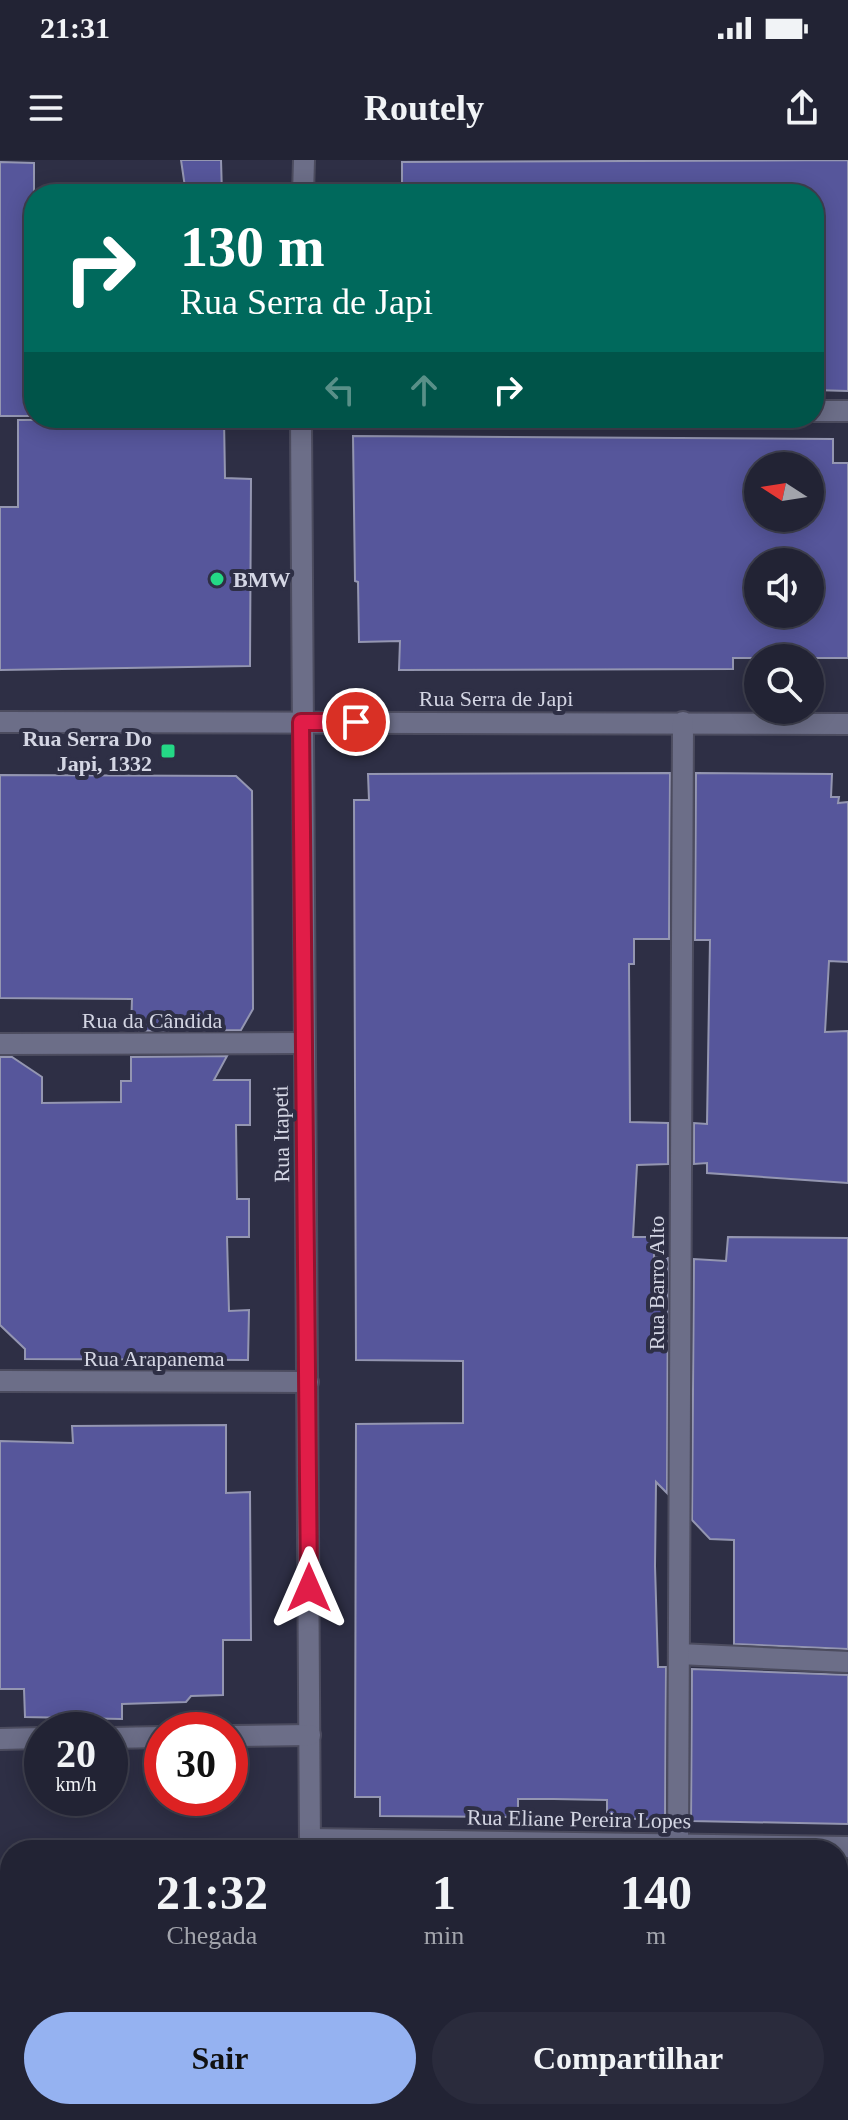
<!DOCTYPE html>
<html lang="pt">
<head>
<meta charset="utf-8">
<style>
  :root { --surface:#222334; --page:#2a2b3c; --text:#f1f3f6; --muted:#a2a4ac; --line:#3f404f; --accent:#95b2f1 }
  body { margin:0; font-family:"Times New Roman",serif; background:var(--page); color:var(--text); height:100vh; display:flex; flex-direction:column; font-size:30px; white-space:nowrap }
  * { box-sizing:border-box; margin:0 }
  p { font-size:26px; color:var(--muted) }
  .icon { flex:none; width:44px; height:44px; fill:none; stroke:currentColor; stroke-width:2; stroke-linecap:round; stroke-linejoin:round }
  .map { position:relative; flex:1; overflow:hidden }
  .drawer { position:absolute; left:0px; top:1680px; width:848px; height:280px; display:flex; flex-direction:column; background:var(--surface); border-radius:32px 32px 0 0; box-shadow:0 4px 20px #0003,0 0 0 2px var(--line) }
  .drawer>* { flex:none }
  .guide { position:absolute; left:24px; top:24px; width:800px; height:244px; border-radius:32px; box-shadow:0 4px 20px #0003,0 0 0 2px var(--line); background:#00695c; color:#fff; overflow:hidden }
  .needle { width:52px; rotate:282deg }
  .fabs { position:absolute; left:744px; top:292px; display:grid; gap:16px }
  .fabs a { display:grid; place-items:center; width:80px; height:80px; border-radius:50%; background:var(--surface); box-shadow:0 4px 20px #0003,0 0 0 2px var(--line); font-size:40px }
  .speed { position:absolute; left:24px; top:1552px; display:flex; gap:16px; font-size:40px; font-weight:700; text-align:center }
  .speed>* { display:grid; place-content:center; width:104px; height:104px; border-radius:50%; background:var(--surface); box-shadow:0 4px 20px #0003,0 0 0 2px var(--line); line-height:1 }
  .speed small { font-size:20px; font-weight:400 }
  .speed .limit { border:12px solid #d22; background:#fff; color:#111 }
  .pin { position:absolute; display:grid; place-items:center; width:68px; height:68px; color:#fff; margin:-34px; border:4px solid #fff; border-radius:50%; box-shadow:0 2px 8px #0007 }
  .me { position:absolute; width:88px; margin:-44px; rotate:0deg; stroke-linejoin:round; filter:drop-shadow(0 0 6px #0008) }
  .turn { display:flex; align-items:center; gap:28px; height:168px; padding:0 24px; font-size:36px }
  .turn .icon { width:104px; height:104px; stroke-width:2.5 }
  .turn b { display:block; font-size:56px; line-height:68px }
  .lanes { display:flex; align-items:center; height:76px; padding:0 24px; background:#0003; justify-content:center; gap:40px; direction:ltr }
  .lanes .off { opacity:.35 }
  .eta { display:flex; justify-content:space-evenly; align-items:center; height:136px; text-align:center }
  .eta b { font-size:48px; font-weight:700; line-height:56px }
  .primary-button { display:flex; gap:16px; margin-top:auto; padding:16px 24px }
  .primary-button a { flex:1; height:92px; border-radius:48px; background:var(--accent); color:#111; font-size:32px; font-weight:700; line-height:92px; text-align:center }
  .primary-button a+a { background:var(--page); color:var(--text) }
  .status { display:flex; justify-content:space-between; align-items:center; height:56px; padding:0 40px; background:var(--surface); direction:ltr }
  .status svg { height:22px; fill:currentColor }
  header { display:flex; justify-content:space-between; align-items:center; height:104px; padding:0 24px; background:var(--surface); font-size:36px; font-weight:700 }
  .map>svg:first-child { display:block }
  .building { fill:#56569b; stroke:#9496b1; stroke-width:2; fill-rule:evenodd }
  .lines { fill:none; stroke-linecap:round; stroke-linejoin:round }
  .minor-casing { stroke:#4c4c5f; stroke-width:24 }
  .minor { stroke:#6c6e88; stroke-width:20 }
  .route-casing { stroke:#92132f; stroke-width:20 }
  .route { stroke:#e11d48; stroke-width:14 }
  .poi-dot { fill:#24d886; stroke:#2e2f45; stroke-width:3 }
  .labels { text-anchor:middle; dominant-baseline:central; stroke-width:8; stroke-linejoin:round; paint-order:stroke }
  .poi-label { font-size:22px; font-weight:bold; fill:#d4d6e4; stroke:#2e2f45; text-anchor:start }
  .street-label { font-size:22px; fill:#d4d6e4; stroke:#2e2f45 }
</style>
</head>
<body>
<div class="status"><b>21:31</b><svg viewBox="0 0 49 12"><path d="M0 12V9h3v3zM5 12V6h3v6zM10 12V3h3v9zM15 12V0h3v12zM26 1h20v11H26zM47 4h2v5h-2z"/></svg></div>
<header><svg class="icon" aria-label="menu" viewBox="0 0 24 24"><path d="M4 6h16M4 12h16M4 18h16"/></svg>Routely<svg class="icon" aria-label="share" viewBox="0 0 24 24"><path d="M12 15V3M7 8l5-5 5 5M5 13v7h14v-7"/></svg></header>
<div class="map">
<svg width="848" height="1960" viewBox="0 0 848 1960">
  <rect width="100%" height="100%" fill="#2e2f45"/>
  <g class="building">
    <polygon points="181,0 221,0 222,34 186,34"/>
    <polygon points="848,0 848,231 814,230 814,34 402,34 402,2"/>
    <polygon points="0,2 34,3 34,256 0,256"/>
    <polygon points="224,259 225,318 251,319 250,506 0,510 0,347 18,347 18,260"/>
    <path d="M353,276L833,279V303H848V498H733V509L399,510L400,481L359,482L358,422L355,421ZM758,306H810V358H758ZM758,402H810V454H758Z"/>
    <polygon points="670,613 669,779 634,779 634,804 629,804 630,962 668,963 668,1004 637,1005 633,1077 655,1077 654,1097 668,1098 667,1333 656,1322 655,1406 658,1507 666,1507 665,1660 607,1658 607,1640 554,1639 518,1639 518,1657 380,1656 380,1637 355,1637 356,1264 463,1263 463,1201 356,1200 354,640 369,640 368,614"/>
    <polygon points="696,613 832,614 831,637 839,637 838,643 848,642 848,802 829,801 825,872 848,871 848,1023 707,1013 707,1003 694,1004 694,963 707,964 710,780 695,780"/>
    <polygon points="0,615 236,616 252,631 253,849 241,870 131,871 132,839 0,838"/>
    <polygon points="227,896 214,920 250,920 250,965 236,965 237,1039 249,1039 249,1077 227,1077 229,1151 249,1150 248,1200 25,1199 25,1189 0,1165 0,897 12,897 42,917 42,943 121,942 121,921 131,921 131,897"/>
    <polygon points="728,1077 848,1078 848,1489 734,1484 734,1380 710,1379 692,1360 694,1099 726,1101"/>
    <polygon points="226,1265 226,1333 250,1332 251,1480 223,1480 223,1535 191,1536 186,1542 122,1544 122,1559 25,1557 24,1529 0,1529 0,1281 73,1283 72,1266"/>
    <polygon points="692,1509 848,1515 848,1664 691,1661"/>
  </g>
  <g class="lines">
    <defs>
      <g id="minor">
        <polyline points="303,34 304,0"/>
        <polyline points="814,251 848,251"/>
        <polyline points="301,258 310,1690"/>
        <polyline points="0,562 848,564"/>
        <polyline points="0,884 304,883"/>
        <polyline points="0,1221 308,1222"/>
        <polyline points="679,1494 848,1502"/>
        <polyline points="230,1576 310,1575"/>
        <polyline points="110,1578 162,1577"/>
        <polyline points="0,1579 42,1578"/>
        <polyline points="310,1679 848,1687"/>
        <polyline points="678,1684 683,562"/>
        <polyline points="554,1950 554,1960"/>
        <polyline points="308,1960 308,1950"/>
      </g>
    </defs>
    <use href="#minor" class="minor-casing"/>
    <use href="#minor" class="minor"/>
  </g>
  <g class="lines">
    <defs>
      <polyline id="route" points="309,1428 301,562 356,562"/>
    </defs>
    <use href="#route" class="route-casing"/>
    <use href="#route" class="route"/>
  </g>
  <g class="poi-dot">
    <circle cx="217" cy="419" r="8"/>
    <rect x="160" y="583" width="16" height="16" rx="4"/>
  </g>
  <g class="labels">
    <g class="poi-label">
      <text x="233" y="419">BMW</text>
      <text x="152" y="578" text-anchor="end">Rua Serra Do<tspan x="152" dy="25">Japi, 1332</tspan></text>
    </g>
    <g class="street-label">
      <text x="496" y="538">Rua Serra de Japi</text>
      <text x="152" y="860">Rua da Cândida</text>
      <text transform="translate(281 974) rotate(-91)">Rua Itapeti</text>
      <text transform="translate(656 1123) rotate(-90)">Rua Barro Alto</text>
      <text x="154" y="1198">Rua Arapanema</text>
      <text transform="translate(579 1659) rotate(1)">Rua Eliane Pereira Lopes</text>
    </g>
  </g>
</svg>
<div class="fabs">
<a><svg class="needle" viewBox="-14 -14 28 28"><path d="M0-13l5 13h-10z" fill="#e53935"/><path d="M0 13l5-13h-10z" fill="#a2a4ac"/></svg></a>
<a><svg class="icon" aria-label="sound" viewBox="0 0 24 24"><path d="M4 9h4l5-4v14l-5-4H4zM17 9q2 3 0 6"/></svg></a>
<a><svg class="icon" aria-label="search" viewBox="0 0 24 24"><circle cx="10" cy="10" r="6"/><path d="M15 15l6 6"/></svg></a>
</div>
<div class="speed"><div>20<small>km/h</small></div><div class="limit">30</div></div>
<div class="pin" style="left:356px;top:562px;background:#d93025"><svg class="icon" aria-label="arrive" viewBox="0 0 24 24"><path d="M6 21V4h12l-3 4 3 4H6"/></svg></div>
<svg class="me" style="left:309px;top:1428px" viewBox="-20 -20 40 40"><path d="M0-17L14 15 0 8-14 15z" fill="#e11d48" stroke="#fff" stroke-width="4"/></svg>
<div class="guide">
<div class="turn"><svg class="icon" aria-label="right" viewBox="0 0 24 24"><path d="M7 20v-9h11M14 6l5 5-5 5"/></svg><div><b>130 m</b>Rua Serra de Japi</div></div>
<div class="lanes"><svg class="icon off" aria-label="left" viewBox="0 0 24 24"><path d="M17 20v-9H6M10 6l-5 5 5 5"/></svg><svg class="icon off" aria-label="ahead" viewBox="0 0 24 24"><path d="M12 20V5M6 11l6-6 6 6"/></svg><svg class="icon" aria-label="right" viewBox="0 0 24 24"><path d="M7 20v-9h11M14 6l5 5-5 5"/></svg></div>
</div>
<section class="drawer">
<div class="eta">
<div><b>21:32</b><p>Chegada</p></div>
<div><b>1</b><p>min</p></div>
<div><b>140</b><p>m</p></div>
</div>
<div class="primary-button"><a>Sair</a><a>Compartilhar</a></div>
</section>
</div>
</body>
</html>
